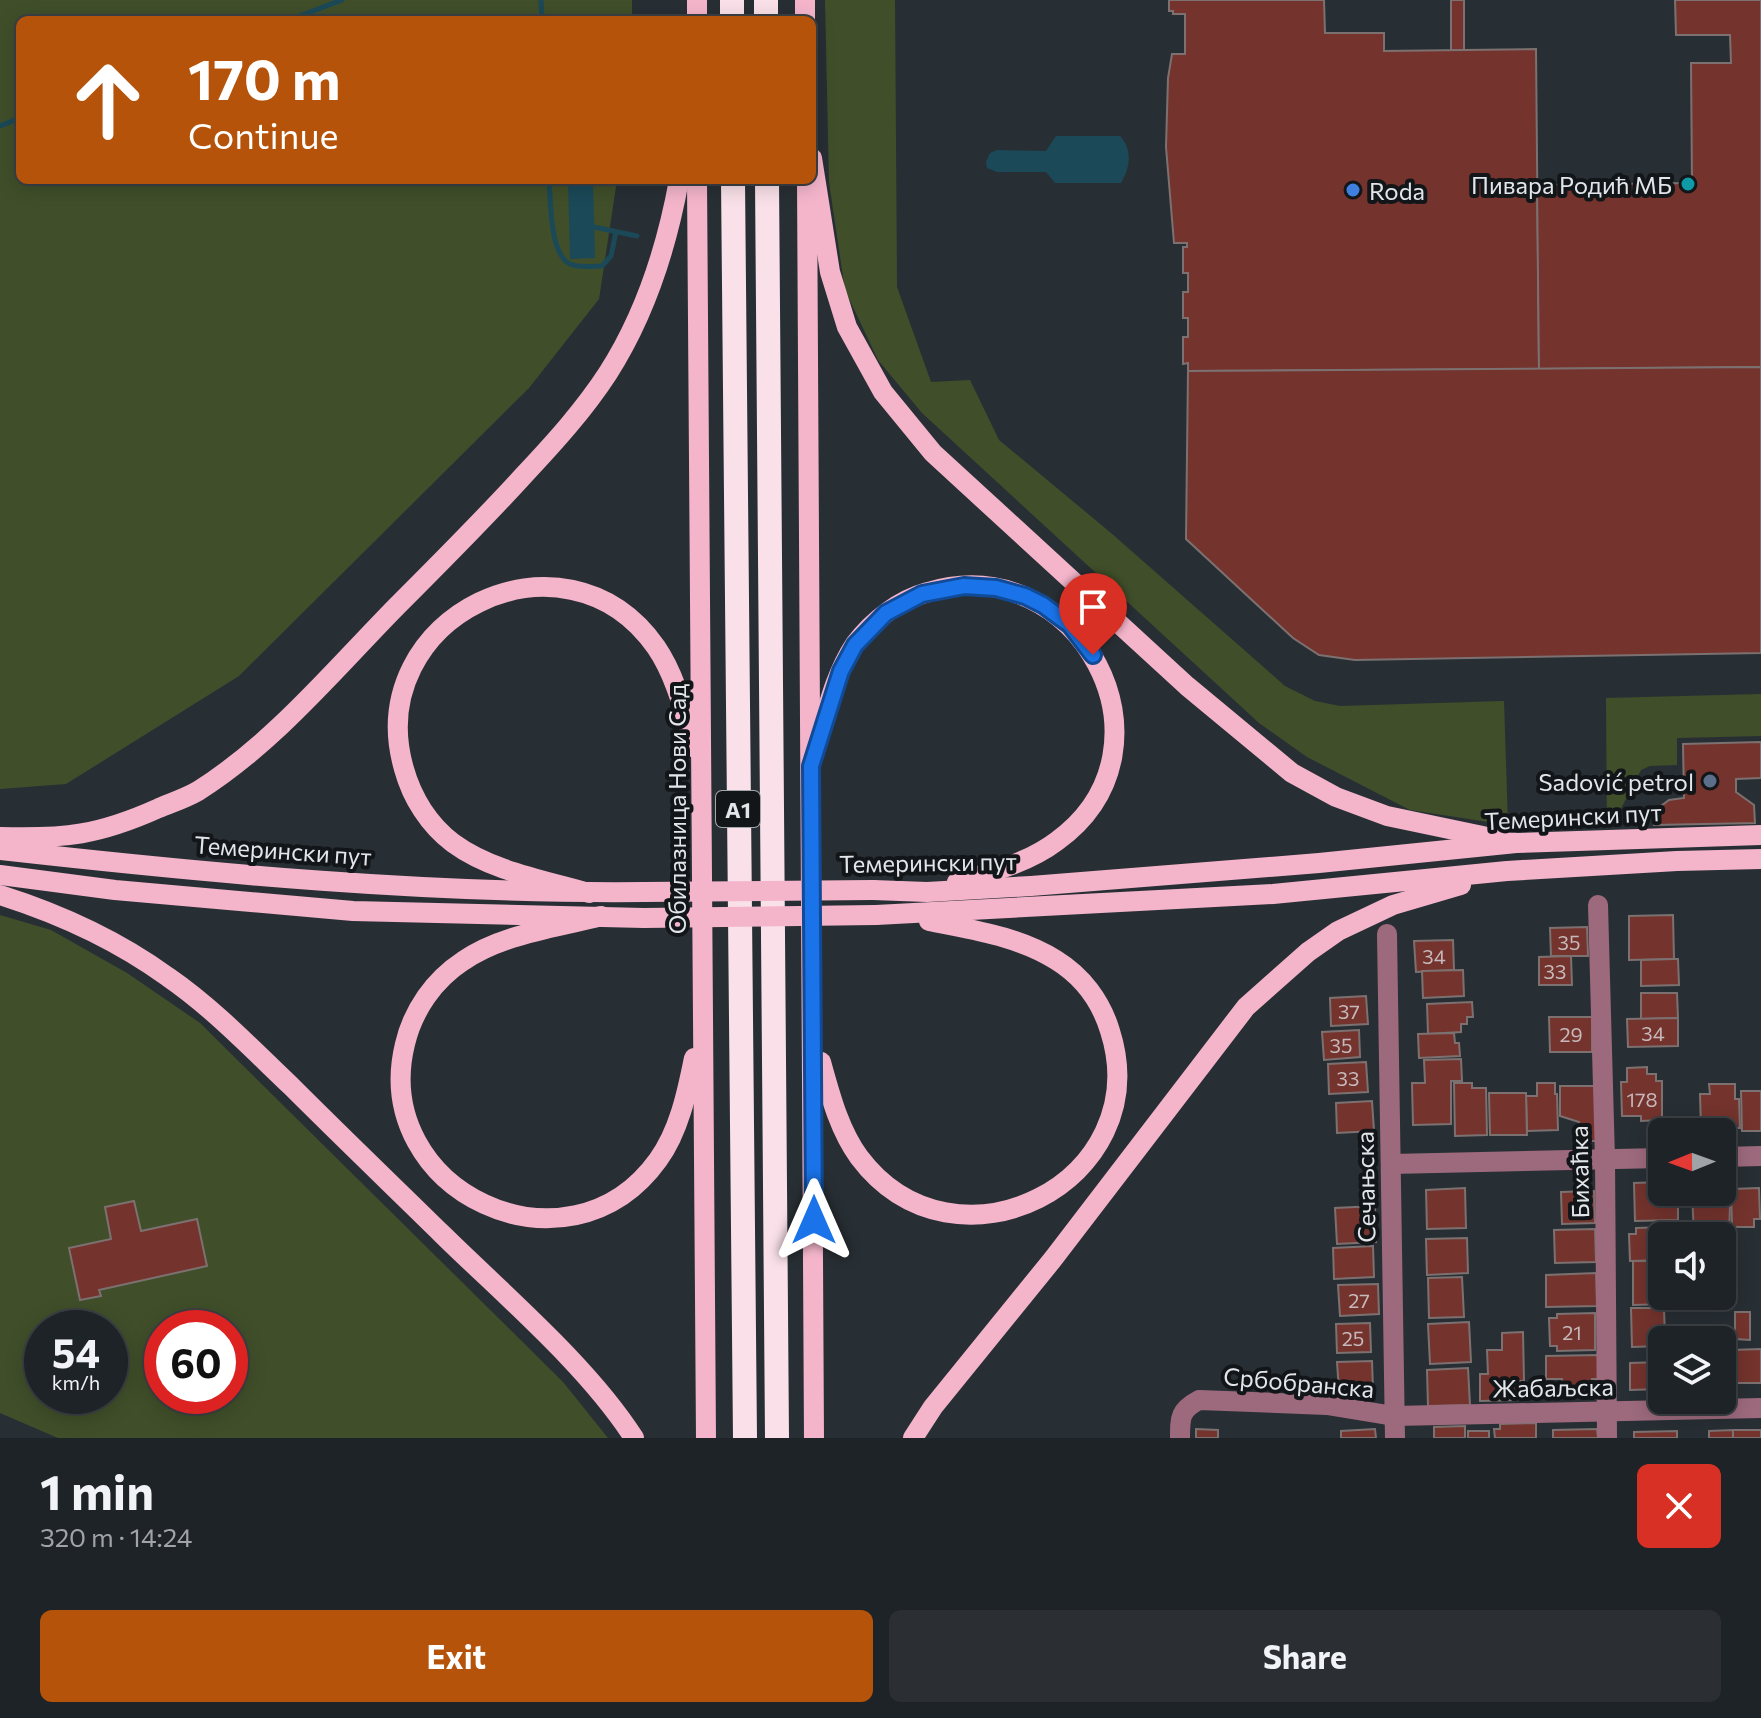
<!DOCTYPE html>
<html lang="en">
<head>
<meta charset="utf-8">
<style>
  :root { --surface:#1e2327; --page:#2b2f33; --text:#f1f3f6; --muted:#a1a4a7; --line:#3c4044; --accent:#b45309 }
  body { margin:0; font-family:Commissioner,sans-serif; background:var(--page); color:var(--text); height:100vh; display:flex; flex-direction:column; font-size:30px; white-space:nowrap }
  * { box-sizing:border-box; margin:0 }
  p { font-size:26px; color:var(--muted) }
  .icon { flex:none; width:44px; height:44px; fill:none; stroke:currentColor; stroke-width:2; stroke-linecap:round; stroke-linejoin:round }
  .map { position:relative; height:1438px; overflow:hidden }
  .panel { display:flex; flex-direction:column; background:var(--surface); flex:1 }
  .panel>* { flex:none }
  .banner { position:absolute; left:16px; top:16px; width:800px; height:168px; border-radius:12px; box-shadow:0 4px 20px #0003,0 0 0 2px var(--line); background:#b45309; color:#fff; overflow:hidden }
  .needle { width:52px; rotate:269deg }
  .controls { position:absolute; left:1648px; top:1118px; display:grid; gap:16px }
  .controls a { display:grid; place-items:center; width:88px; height:88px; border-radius:12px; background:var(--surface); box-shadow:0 4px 20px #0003,0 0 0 2px var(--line); font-size:40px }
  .speed { position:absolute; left:24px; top:1310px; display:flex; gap:16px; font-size:40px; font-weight:700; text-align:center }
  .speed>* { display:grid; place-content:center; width:104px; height:104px; border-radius:50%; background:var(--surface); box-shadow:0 4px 20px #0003,0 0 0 2px var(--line); line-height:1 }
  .speed small { font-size:20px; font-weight:400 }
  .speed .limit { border:12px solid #d22; background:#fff; color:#111 }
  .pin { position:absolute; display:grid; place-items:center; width:68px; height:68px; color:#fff; margin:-82px -34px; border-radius:50% 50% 50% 0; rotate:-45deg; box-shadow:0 0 8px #0007 }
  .pin .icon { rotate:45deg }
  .me { position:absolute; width:88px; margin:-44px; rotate:0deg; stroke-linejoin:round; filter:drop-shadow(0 0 6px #0008) }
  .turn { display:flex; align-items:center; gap:28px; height:168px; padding:0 40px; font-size:36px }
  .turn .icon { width:104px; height:104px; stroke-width:2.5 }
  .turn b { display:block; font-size:56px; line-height:68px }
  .round { display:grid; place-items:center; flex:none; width:84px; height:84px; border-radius:12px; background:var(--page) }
  .summary { display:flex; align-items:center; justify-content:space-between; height:136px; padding:0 40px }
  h1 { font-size:48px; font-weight:700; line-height:60px }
  .cta { display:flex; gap:16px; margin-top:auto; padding:16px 40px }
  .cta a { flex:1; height:92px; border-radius:12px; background:var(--accent); color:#fff; font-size:32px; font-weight:700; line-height:92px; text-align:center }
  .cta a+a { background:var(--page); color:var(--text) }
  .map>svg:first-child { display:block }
  .green { fill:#404f2a; fill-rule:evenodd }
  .water { fill:#1b4958 }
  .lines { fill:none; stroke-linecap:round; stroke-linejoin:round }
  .stream { stroke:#1b4958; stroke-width:5 }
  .building { fill:#74332d; stroke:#7c7170; stroke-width:2 }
  .minor { stroke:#9d6a7d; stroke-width:20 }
  .major { stroke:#f4b5cb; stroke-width:20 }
  .highway { stroke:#fae1e9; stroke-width:24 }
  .major-bridge { stroke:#f4b5cb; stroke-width:20 }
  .route-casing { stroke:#114b97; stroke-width:20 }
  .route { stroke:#1a73e8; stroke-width:14 }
  .culture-dot { fill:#0f9aa8; stroke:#131619; stroke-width:3 }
  .shop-dot { fill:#3f7fe0; stroke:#131619; stroke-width:3 }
  .service-dot { fill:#5c6f8a; stroke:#131619; stroke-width:3 }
  .labels { text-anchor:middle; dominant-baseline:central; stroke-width:8; stroke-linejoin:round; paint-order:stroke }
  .number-label { font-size:20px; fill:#c6b9bb }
  .shield { fill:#131619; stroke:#a4a8ab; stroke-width:2 }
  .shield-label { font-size:22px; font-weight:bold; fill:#e2e6ea }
  .poi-label { font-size:24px; fill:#e2e6ea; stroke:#131619; text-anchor:end }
  .street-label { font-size:24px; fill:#e2e6ea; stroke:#131619 }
</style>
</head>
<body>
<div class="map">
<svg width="1761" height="1438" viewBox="0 0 1761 1438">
  <rect width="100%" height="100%" fill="#282f34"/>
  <g class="green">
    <polygon points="0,0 632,0 632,20 20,20 20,180 617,180 599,299 529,388 239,676 66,784 0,789"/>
    <polygon points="825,0 895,0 897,287 931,382 970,380 999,440 1111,533 1285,686 1315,701 1340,706 1504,701 1508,825 1410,810 1307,757 1259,723 922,413 878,360 845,290 829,182"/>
    <polygon points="1761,694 1761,736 1677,738 1677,765 1650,766 1641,770 1615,820 1607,829 1606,698"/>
    <path d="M0,915L51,930L127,973L200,1023L563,1382L608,1438H58L0,1413ZM42,1328H110V1396H42ZM162,1328H230V1396H162Z"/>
  </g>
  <g class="water">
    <path d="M1056,136H1120C1133,150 1130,168 1121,183H1055L1046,172H997L987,168L986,162L990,153L997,150L1046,151Z"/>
    <polygon points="568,180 593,180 595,258 570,259"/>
  </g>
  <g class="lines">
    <g class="stream">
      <polyline points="541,0 542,20"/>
      <polyline points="289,20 342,0"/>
      <polyline points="0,126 20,118"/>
      <path d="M549,180C551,200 549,254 570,264C578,268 593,266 602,266L611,256L616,232"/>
      <polyline points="594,227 637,236"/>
    </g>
  </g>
  <g class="building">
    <polygon points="1169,0 1324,0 1325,33 1384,33 1384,51 1536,49 1539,369 1188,371 1188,363 1183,364 1183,337 1188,337 1188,318 1183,318 1183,292 1188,292 1188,273 1183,273 1183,247 1187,247 1187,243 1174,243 1166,147 1168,78 1172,54 1185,54 1185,14 1173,14 1173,11 1169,11"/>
    <rect x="1451" y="0" width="13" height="50"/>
    <polygon points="1675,0 1761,0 1761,367 1539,369 1537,185 1692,183 1691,63 1731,63 1730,35 1676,35"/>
    <polygon points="1761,367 1761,653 1355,660 1319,655 1293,638 1186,539 1188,371"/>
    <polygon points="1761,742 1761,778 1736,779 1736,792 1754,805 1755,823 1654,825 1653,813 1657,809 1669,800 1684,798 1683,744"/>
    <polygon points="1673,915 1674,959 1629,960 1629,916"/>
    <polygon points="1587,927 1588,956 1551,956 1550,928"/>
    <polygon points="1453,940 1454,970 1416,972 1414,941"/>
    <polygon points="1571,956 1572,985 1539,985 1539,957"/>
    <polygon points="1674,959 1678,959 1679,985 1641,986 1641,960"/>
    <polygon points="1463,970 1464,996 1423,998 1422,971"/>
    <polygon points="1641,993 1677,993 1678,1018 1641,1019"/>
    <polygon points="1366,996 1368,1024 1331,1026 1330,998"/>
    <polygon points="1472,1002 1473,1017 1467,1017 1467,1024 1461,1024 1461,1032 1428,1034 1427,1004"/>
    <polygon points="1549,1017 1592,1017 1592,1052 1550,1052"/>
    <polygon points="1678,1018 1678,1046 1628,1047 1627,1019"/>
    <polygon points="1359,1030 1360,1057 1324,1060 1322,1032"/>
    <polygon points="1454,1033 1455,1043 1459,1043 1460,1056 1419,1058 1418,1034"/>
    <polygon points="1461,1059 1462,1081 1451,1081 1451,1124 1413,1125 1412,1083 1425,1083 1424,1060"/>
    <polygon points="1366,1062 1368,1092 1329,1094 1328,1064"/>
    <polygon points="1647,1067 1647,1074 1656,1074 1656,1081 1662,1081 1662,1120 1641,1121 1641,1116 1622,1116 1621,1082 1627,1082 1627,1068"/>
    <polygon points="1454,1083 1472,1083 1472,1088 1486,1088 1487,1135 1455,1136"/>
    <polygon points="1537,1083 1555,1083 1555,1094 1557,1094 1558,1130 1527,1131 1526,1096 1537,1096"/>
    <polygon points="1709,1084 1735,1084 1735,1099 1739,1099 1740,1128 1701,1128 1700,1094 1710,1094"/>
    <polygon points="1560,1086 1597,1086 1598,1141 1579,1141 1579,1122 1560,1116"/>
    <polygon points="1741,1091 1761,1091 1761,1131 1742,1131"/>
    <polygon points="1489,1093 1526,1093 1527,1135 1490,1135"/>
    <polygon points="1372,1101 1374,1131 1337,1133 1336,1103"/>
    <polygon points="1662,1182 1662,1192 1686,1192 1686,1207 1678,1207 1678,1220 1635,1221 1634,1183"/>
    <polygon points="1722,1187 1728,1187 1728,1204 1730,1204 1729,1238 1694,1236 1692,1192 1722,1192"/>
    <polygon points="1465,1188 1466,1228 1427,1229 1426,1190"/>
    <polygon points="1759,1188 1760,1219 1754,1219 1754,1227 1732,1227 1731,1189"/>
    <polygon points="1594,1191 1595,1223 1562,1224 1561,1192"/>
    <polygon points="134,1201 141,1231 197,1219 207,1266 99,1290 101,1296 80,1300 69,1248 111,1239 105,1207"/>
    <polygon points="1375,1206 1376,1242 1337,1244 1335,1208"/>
    <polygon points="1669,1227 1669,1236 1662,1236 1662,1260 1630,1261 1629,1234 1636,1234 1636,1228"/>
    <polygon points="1595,1229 1596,1262 1555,1263 1554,1230"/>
    <polygon points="1467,1238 1468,1273 1427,1275 1426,1239"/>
    <polygon points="1373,1246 1374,1277 1334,1279 1333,1248"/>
    <polygon points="1633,1261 1662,1261 1662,1296 1667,1296 1667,1304 1633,1305"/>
    <polygon points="1596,1273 1597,1306 1546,1307 1546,1275"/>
    <polygon points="1462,1277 1464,1317 1429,1318 1428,1278"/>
    <polygon points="1378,1284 1379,1314 1340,1316 1338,1285"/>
    <polygon points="1735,1287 1736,1303 1703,1305 1703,1296 1722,1296 1722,1288"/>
    <polygon points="1631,1308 1664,1308 1665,1340 1662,1340 1662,1346 1632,1347"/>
    <polygon points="1735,1312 1750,1312 1750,1340 1735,1339"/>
    <polygon points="1595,1313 1595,1350 1557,1351 1557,1346 1550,1346 1549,1318 1557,1318 1557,1314"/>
    <polygon points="1469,1322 1471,1362 1430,1364 1428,1324"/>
    <polygon points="1370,1323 1371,1352 1337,1353 1336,1324"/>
    <polygon points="1523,1332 1524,1381 1518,1381 1519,1400 1480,1401 1480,1374 1488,1374 1487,1350 1502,1350 1502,1333"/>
    <polygon points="1722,1348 1728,1348 1729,1391 1722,1391"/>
    <polygon points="1761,1349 1761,1383 1732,1383 1731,1350"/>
    <polygon points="1598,1355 1598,1379 1592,1379 1592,1393 1563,1394 1562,1379 1546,1379 1546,1356"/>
    <polygon points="1372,1361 1373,1390 1339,1391 1337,1362"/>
    <polygon points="1662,1362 1662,1389 1630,1390 1630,1363"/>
    <polygon points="1468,1368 1470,1405 1428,1406 1427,1370"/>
    <polygon points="1536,1423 1536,1438 1495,1438 1494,1429 1500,1429 1500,1424"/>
    <polygon points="1465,1426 1465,1438 1434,1438 1434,1427"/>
    <polygon points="1196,1429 1218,1430 1218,1438 1196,1438"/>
    <polygon points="1375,1429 1376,1438 1341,1438 1341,1431"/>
    <polygon points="1597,1429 1598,1438 1553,1438 1553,1430"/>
    <polygon points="1733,1430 1733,1438 1709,1438 1709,1431"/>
    <rect x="1733" y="1430" width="28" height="8"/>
    <rect x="1468" y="1431" width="21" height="7"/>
    <polygon points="1677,1431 1677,1438 1634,1438 1634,1432"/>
  </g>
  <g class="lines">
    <g class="minor">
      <polyline points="1598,905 1605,1159 1607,1438"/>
      <polyline points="1387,934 1395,1438"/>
      <polyline points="1722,1157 1761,1156"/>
      <polyline points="1391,1164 1662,1158"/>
      <path d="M1180,1438C1180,1417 1180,1410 1199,1400L1327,1405L1394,1416L1761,1408"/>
    </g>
    <g class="major">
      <polyline points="697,0 697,20"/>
      <polyline points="805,0 805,20"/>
      <polyline points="812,158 830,272 847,327 883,392 933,453 1187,686 1292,773 1336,797 1387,816 1516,843"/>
      <polyline points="697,180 706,1438"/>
      <polyline points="807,180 814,1438"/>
      <path d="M817,745C827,711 835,674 855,644C873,620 899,600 928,592C1078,547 1186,747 1057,841C1028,863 992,872 957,882"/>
      <path d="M0,837C65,839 99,835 159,808C171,803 186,798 198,791C274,743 334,670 397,606C440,563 483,520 524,475C554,443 584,410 608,373C645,315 667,246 679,180"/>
      <path d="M0,850C214,874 429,894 644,892"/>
      <polyline points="0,875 115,890 353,911 644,918"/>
      <polyline points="873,890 927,892 1031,886 1319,863 1516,843 1761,835"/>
      <path d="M589,893C544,880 491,871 453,843C429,825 412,798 404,769C360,617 565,517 656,647C676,676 685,715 695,748"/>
      <path d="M0,895C60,914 117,940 168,977C213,1008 252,1049 291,1086C341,1136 392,1185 443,1235C504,1295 588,1366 634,1438"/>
      <polyline points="876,915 1273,894 1507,871 1677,861 1761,859"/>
      <path d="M601,916C556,928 502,934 463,961C434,980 413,1010 405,1044C369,1191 568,1285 658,1160C679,1131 687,1093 694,1058"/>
      <path d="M821,1062C830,1094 839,1130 859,1157C955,1285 1158,1181 1110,1031C1101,1001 1082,976 1056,960C1018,936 972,930 929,921"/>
      <polyline points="913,1438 933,1407 1053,1259 1246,1007 1308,952 1338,931 1393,905 1461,885"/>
    </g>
    <g class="highway">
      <polyline points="732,0 732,20"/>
      <polyline points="766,0 766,20"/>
      <polyline points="733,180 745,1438"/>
      <polyline points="767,180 777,1438"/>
    </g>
    <g class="major-bridge">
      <polyline points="644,892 873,890"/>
      <polyline points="644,918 876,915"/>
    </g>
  </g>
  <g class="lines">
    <defs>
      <polyline id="route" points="814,1220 811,766 841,671 855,645 886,613 922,594 964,586 996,588 1025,596 1043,605 1070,625 1093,655"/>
    </defs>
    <use href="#route" class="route-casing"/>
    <use href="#route" class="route"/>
  </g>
  <circle class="culture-dot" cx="1688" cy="184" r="8"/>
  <circle class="shop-dot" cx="1353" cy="190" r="8"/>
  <circle class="service-dot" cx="1710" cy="781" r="8"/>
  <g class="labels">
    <g class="number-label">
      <text x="1569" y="942">35</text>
      <text x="1434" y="956">34</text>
      <text x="1555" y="971">33</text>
      <text x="1349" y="1011">37</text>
      <text x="1653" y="1033">34</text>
      <text x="1571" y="1034">29</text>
      <text x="1341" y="1045">35</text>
      <text x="1348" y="1078">33</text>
      <text x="1642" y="1099">178</text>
      <text x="1359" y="1300">27</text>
      <text x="1572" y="1332">21</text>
      <text x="1353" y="1338">25</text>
    </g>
    <rect class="shield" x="716" y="791" width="44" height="36" rx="6"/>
    <g class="shield-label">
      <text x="738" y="809">A1</text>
    </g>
    <g class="poi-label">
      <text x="1672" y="184">Пивара Родић МБ</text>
      <text x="1369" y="190" text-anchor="start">Roda</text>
      <text x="1694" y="781">Sadović petrol</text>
    </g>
    <g class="street-label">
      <text transform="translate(676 809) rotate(-90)">Обилазница Нови Сад</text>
      <text transform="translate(1573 816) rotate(-3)">Темерински пут</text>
      <text transform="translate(283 850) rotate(4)">Темерински пут</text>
      <text transform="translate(928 862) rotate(-1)">Темерински пут</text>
      <text transform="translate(1579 1172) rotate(-91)">Бихаћка</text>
      <text transform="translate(1365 1187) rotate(-91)">Сечањска</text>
      <text transform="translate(1299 1382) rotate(5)">Србобранска</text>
      <text transform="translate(1553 1387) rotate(-1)">Жабаљска</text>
    </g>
  </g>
</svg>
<div class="controls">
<a><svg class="needle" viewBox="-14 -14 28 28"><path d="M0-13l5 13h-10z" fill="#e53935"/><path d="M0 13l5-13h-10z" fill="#a1a4a7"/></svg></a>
<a><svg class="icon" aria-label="sound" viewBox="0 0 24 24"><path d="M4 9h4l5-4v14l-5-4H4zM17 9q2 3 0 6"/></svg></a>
<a><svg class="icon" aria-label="layers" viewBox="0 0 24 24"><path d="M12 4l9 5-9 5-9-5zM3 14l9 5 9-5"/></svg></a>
</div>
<div class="speed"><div>54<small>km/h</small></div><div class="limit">60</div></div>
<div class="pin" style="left:1093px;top:655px;background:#d93025"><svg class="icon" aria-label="arrive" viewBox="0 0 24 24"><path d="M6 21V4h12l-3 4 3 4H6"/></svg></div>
<svg class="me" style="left:814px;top:1220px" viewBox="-20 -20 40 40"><path d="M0-17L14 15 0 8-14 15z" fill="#1a73e8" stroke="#fff" stroke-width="4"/></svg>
<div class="banner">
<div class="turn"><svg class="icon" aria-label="ahead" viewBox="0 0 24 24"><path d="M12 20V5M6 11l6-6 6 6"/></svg><div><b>170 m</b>Continue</div></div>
</div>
</div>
<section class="panel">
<div class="summary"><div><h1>1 min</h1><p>320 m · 14:24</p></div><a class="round" style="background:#d93025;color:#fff"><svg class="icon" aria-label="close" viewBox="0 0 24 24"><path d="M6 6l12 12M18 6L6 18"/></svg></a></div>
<div class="cta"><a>Exit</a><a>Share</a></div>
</section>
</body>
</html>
